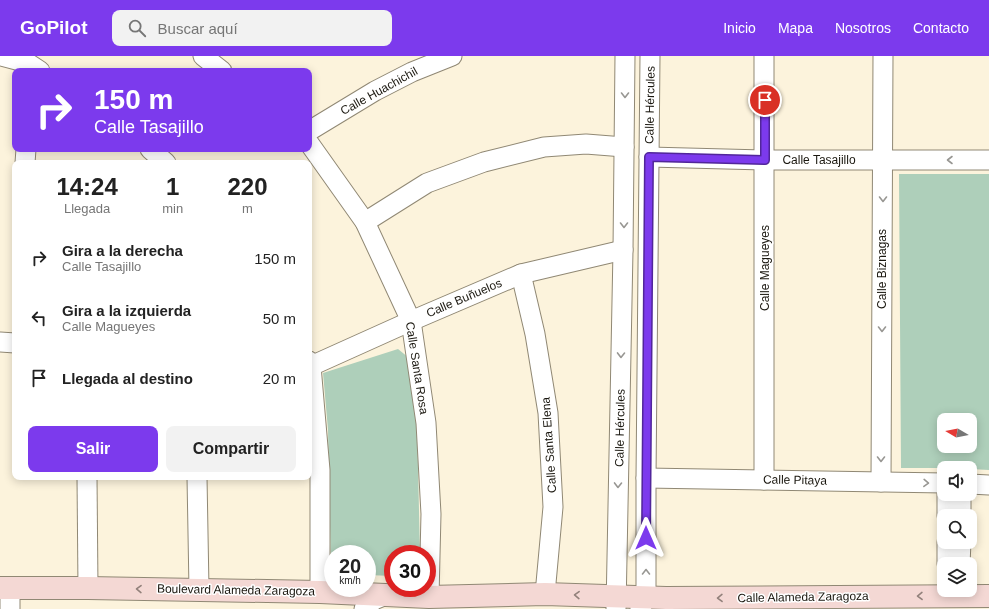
<!DOCTYPE html>
<html lang="es">
<head>
<meta charset="utf-8">
<style>
  :root { --surface:#fff; --page:#f2f2f2; --text:#222; --muted:#767676; --accent:#7c3aed }
  body { margin:0; font-family:Arial,sans-serif; background:var(--page); color:var(--text); height:100vh; display:flex; flex-direction:column; font-size:15px; white-space:nowrap }
  * { box-sizing:border-box; margin:0 }
  p { font-size:13px; color:var(--muted) }
  .icon { flex:none; width:22px; height:22px; fill:none; stroke:currentColor; stroke-width:2; stroke-linecap:round; stroke-linejoin:round }
  .map { position:relative; flex:1; overflow:hidden }
  .panel { position:absolute; left:12px; top:104px; width:300px; height:320px; display:flex; flex-direction:column; background:var(--surface); border-radius:8px; box-shadow:0 2px 10px #0003 }
  .panel>* { flex:none }
  .banner { position:absolute; left:12px; top:12px; width:300px; height:84px; border-radius:8px; box-shadow:0 2px 10px #0003; background:#7c3aed; color:#fff; overflow:hidden }
  .needle { width:26px; rotate:280deg }
  .controls { position:absolute; left:937px; top:357px; display:grid; gap:8px }
  .controls a { display:grid; place-items:center; width:40px; height:40px; border-radius:8px; background:var(--surface); box-shadow:0 2px 10px #0003; font-size:20px }
  .speed { position:absolute; left:324px; top:489px; display:flex; gap:8px; font-size:20px; font-weight:700; text-align:center }
  .speed>* { display:grid; place-content:center; width:52px; height:52px; border-radius:50%; background:var(--surface); box-shadow:0 2px 10px #0003; line-height:1 }
  .speed small { font-size:10px; font-weight:400 }
  .speed .limit { border:6px solid #d22; background:#fff; color:#111 }
  .pin { position:absolute; display:grid; place-items:center; width:34px; height:34px; color:#fff; margin:-17px; border:2px solid #fff; border-radius:50%; box-shadow:0 1px 4px #0007 }
  .me { position:absolute; width:44px; margin:-22px; rotate:0deg; stroke-linejoin:round; filter:drop-shadow(0 0 3px #0008) }
  .turn { display:flex; align-items:center; gap:14px; height:84px; padding:0 16px; font-size:18px }
  .turn .icon { width:52px; height:52px; stroke-width:2.5 }
  .turn b { display:block; font-size:28px; line-height:34px }
  .eta { display:flex; justify-content:space-evenly; align-items:center; height:68px; text-align:center }
  .eta b { font-size:24px; font-weight:700; line-height:28px }
  .cta { display:flex; gap:8px; margin-top:auto; padding:8px 16px }
  .cta a { flex:1; height:46px; border-radius:8px; background:var(--accent); color:#fff; font-size:16px; font-weight:700; line-height:46px; text-align:center }
  .cta a+a { background:var(--page); color:var(--text) }
  ul { padding:0; list-style:none }
  li { display:flex; align-items:center; gap:12px; height:60px; padding:0 16px }
  li div { flex:1 }
  li b { display:block; font-size:15px }
  li em { font-style:normal }
  header { display:flex; align-items:center; gap:24px; box-sizing:border-box; height:56px; padding:0 20px; background:var(--accent); color:#fff }
  header strong { font-size:19px }
  nav { display:flex; gap:22px; margin-inline-start:auto; font-size:14px }
  .search { width:280px; height:36px; background:var(--page); display:flex; align-items:center; gap:10px; box-sizing:border-box; padding:0 14px; border-radius:8px; color:var(--muted); font-size:15px }
  .map>svg:first-child { display:block }
  .green { fill:#aecfba; fill-rule:evenodd }
  .lines { fill:none; stroke-linecap:round; stroke-linejoin:round }
  .street-casing { stroke:#908874; stroke-width:21 }
  .secondary-casing { stroke:#908874; stroke-width:24 }
  .street { stroke:#fff; stroke-width:19 }
  .secondary { stroke:#f4d8d4; stroke-width:22 }
  .oneway { stroke:#989793 }
  .oneway2 { stroke:#92817b }
  .route-casing { stroke:#51269a; stroke-width:10 }
  .route { stroke:#7c3aed; stroke-width:7 }
  .labels { text-anchor:middle; dominant-baseline:central; stroke-width:3; stroke-linejoin:round; paint-order:stroke }
  .street-label { font-size:12px; fill:#1a170f; stroke:#fff }
</style>
</head>
<body>
<header>
<strong>GoPilot</strong>
<div class="search"><svg class="icon" aria-label="search" viewBox="0 0 24 24"><circle cx="10" cy="10" r="6"/><path d="M15 15l6 6"/></svg>Buscar aquí</div>
<nav><a>Inicio</a><a>Mapa</a><a>Nosotros</a><a>Contacto</a></nav>
</header>
<div class="map">
<svg width="989" height="553" viewBox="0 0 989 553">
  <rect width="100%" height="100%" fill="#fcf3dc"/>
  <g class="green">
    <path d="M899,118H989V414L970,413V412H901ZM944,364H970V390H944Z"/>
    <polygon points="398,293 409,302 416,323 420,498 393,498 393,520 367,519 367,498 333,498 333,518 331,518 328,374 323,317"/>
  </g>
  <g class="lines">
    <defs>
      <g id="street">
        <polyline points="1,0 28,7 40,15"/>
        <polyline points="203,0 222,15"/>
        <polyline points="309,75 375,35 412,16 452,0"/>
        <polyline points="309,87 365,166 411,265 426,367 431,458 429,541"/>
        <polyline points="150,93 166,107"/>
        <polyline points="649,101 765,104 989,104"/>
        <polyline points="25,107 26,93"/>
        <polyline points="365,166 427,127 484,106 544,91 586,88 624,91"/>
        <polyline points="521,218 535,278 548,357 553,451 545,538"/>
        <polyline points="0,286 15,287"/>
        <polyline points="309,305 311,310 320,414 320,536"/>
        <polyline points="311,310 411,265 521,218 623,194"/>
        <polyline points="87,421 88,532"/>
        <polyline points="197,421 199,533"/>
        <polyline points="646,422 944,427"/>
        <polyline points="764,424 764,0"/>
        <polyline points="881,426 883,0"/>
        <polyline points="970,428 989,429"/>
        <polyline points="947,438 947,460"/>
        <polyline points="961,460 961,438"/>
        <polyline points="947,486 947,508"/>
        <polyline points="960,508 961,486"/>
        <polyline points="10,553 10,532"/>
        <polyline points="364,553 374,544 386,539"/>
        <polyline points="616,553 623,194 625,0"/>
        <polyline points="640,553 646,542 646,422 650,0"/>
      </g>
      <polyline id="secondary" points="0,532 88,532 320,536 429,541 545,538 666,542 989,540"/>
    </defs>
    <use href="#street" class="street-casing"/>
    <use href="#secondary" class="secondary-casing"/>
    <use href="#street" class="street"/>
    <use href="#secondary" class="secondary"/>
  </g>
  <defs><path id="oneway-chevron" d="M-2-3.5L2.5 0L-2 3.5" fill="none" stroke-width="1.6" stroke-linecap="round" stroke-linejoin="round"/></defs>
  <g class="oneway">
    <use href="#oneway-chevron" transform="translate(625 39) rotate(90)"/>
    <use href="#oneway-chevron" transform="translate(950 104) rotate(180)"/>
    <use href="#oneway-chevron" transform="translate(883 143) rotate(90)"/>
    <use href="#oneway-chevron" transform="translate(624 169) rotate(90)"/>
    <use href="#oneway-chevron" transform="translate(882 273) rotate(90)"/>
    <use href="#oneway-chevron" transform="translate(621 299) rotate(91)"/>
    <use href="#oneway-chevron" transform="translate(881 403) rotate(90)"/>
    <use href="#oneway-chevron" transform="translate(926 427) rotate(2)"/>
    <use href="#oneway-chevron" transform="translate(618 429) rotate(91)"/>
    <use href="#oneway-chevron" transform="translate(646 516) rotate(-90)"/>
  </g>
  <g class="oneway2">
    <use href="#oneway-chevron" transform="translate(139 533) rotate(-179)"/>
    <use href="#oneway-chevron" transform="translate(577 539) rotate(-178)"/>
    <use href="#oneway-chevron" transform="translate(920 540) rotate(179)"/>
    <use href="#oneway-chevron" transform="translate(720 542) rotate(179)"/>
  </g>
  <g class="lines">
    <defs>
      <polyline id="route" points="646,482 649,101 765,104 765,44"/>
    </defs>
    <use href="#route" class="route-casing"/>
    <use href="#route" class="route"/>
  </g>
  <g class="labels">
    <g class="street-label">
      <text transform="translate(379 35) rotate(-29)">Calle Huachichil</text>
      <text transform="translate(650 49) rotate(-89)">Calle Hércules</text>
      <text x="819" y="104">Calle Tasajillo</text>
      <text transform="translate(765 212) rotate(-90)">Calle Magueyes</text>
      <text transform="translate(882 213) rotate(-90)">Calle Biznagas</text>
      <text transform="translate(464 242) rotate(-23)">Calle Buñuelos</text>
      <text transform="translate(417 312) rotate(81)">Calle Santa Rosa</text>
      <text transform="translate(620 372) rotate(-89)">Calle Hércules</text>
      <text transform="translate(549 389) rotate(-94)">Calle Santa Elena</text>
      <text transform="translate(795 424) rotate(1)">Calle Pitaya</text>
      <text transform="translate(236 534) rotate(1)">Boulevard Alameda Zaragoza</text>
      <text transform="translate(803 541) rotate(-1)">Calle Alameda Zaragoza</text>
    </g>
  </g>
</svg>
<div class="controls">
<a><svg class="needle" viewBox="-14 -14 28 28"><path d="M0-13l5 13h-10z" fill="#e53935"/><path d="M0 13l5-13h-10z" fill="#767676"/></svg></a>
<a><svg class="icon" aria-label="sound" viewBox="0 0 24 24"><path d="M4 9h4l5-4v14l-5-4H4zM17 9q2 3 0 6"/></svg></a>
<a><svg class="icon" aria-label="search" viewBox="0 0 24 24"><circle cx="10" cy="10" r="6"/><path d="M15 15l6 6"/></svg></a>
<a><svg class="icon" aria-label="layers" viewBox="0 0 24 24"><path d="M12 4l9 5-9 5-9-5zM3 14l9 5 9-5"/></svg></a>
</div>
<div class="speed"><div>20<small>km/h</small></div><div class="limit">30</div></div>
<div class="pin" style="left:765px;top:44px;background:#d93025"><svg class="icon" aria-label="arrive" viewBox="0 0 24 24"><path d="M6 21V4h12l-3 4 3 4H6"/></svg></div>
<svg class="me" style="left:646px;top:482px" viewBox="-20 -20 40 40"><path d="M0-17L14 15 0 8-14 15z" fill="#7c3aed" stroke="#fff" stroke-width="4"/></svg>
<div class="banner">
<div class="turn"><svg class="icon" aria-label="right" viewBox="0 0 24 24"><path d="M7 20v-9h11M14 6l5 5-5 5"/></svg><div><b>150 m</b>Calle Tasajillo</div></div>
</div>
<section class="panel">
<div class="eta">
<div><b>14:24</b><p>Llegada</p></div>
<div><b>1</b><p>min</p></div>
<div><b>220</b><p>m</p></div>
</div>
<ul>
<li><svg class="icon" aria-label="right" viewBox="0 0 24 24"><path d="M7 20v-9h11M14 6l5 5-5 5"/></svg><div><b>Gira a la derecha</b><p>Calle Tasajillo</p></div><em>150 m</em></li>
<li><svg class="icon" aria-label="left" viewBox="0 0 24 24"><path d="M17 20v-9H6M10 6l-5 5 5 5"/></svg><div><b>Gira a la izquierda</b><p>Calle Magueyes</p></div><em>50 m</em></li>
<li><svg class="icon" aria-label="arrive" viewBox="0 0 24 24"><path d="M6 21V4h12l-3 4 3 4H6"/></svg><div><b>Llegada al destino</b></div><em>20 m</em></li>
</ul>
<div class="cta"><a>Salir</a><a>Compartir</a></div>
</section>
</div>
</body>
</html>
